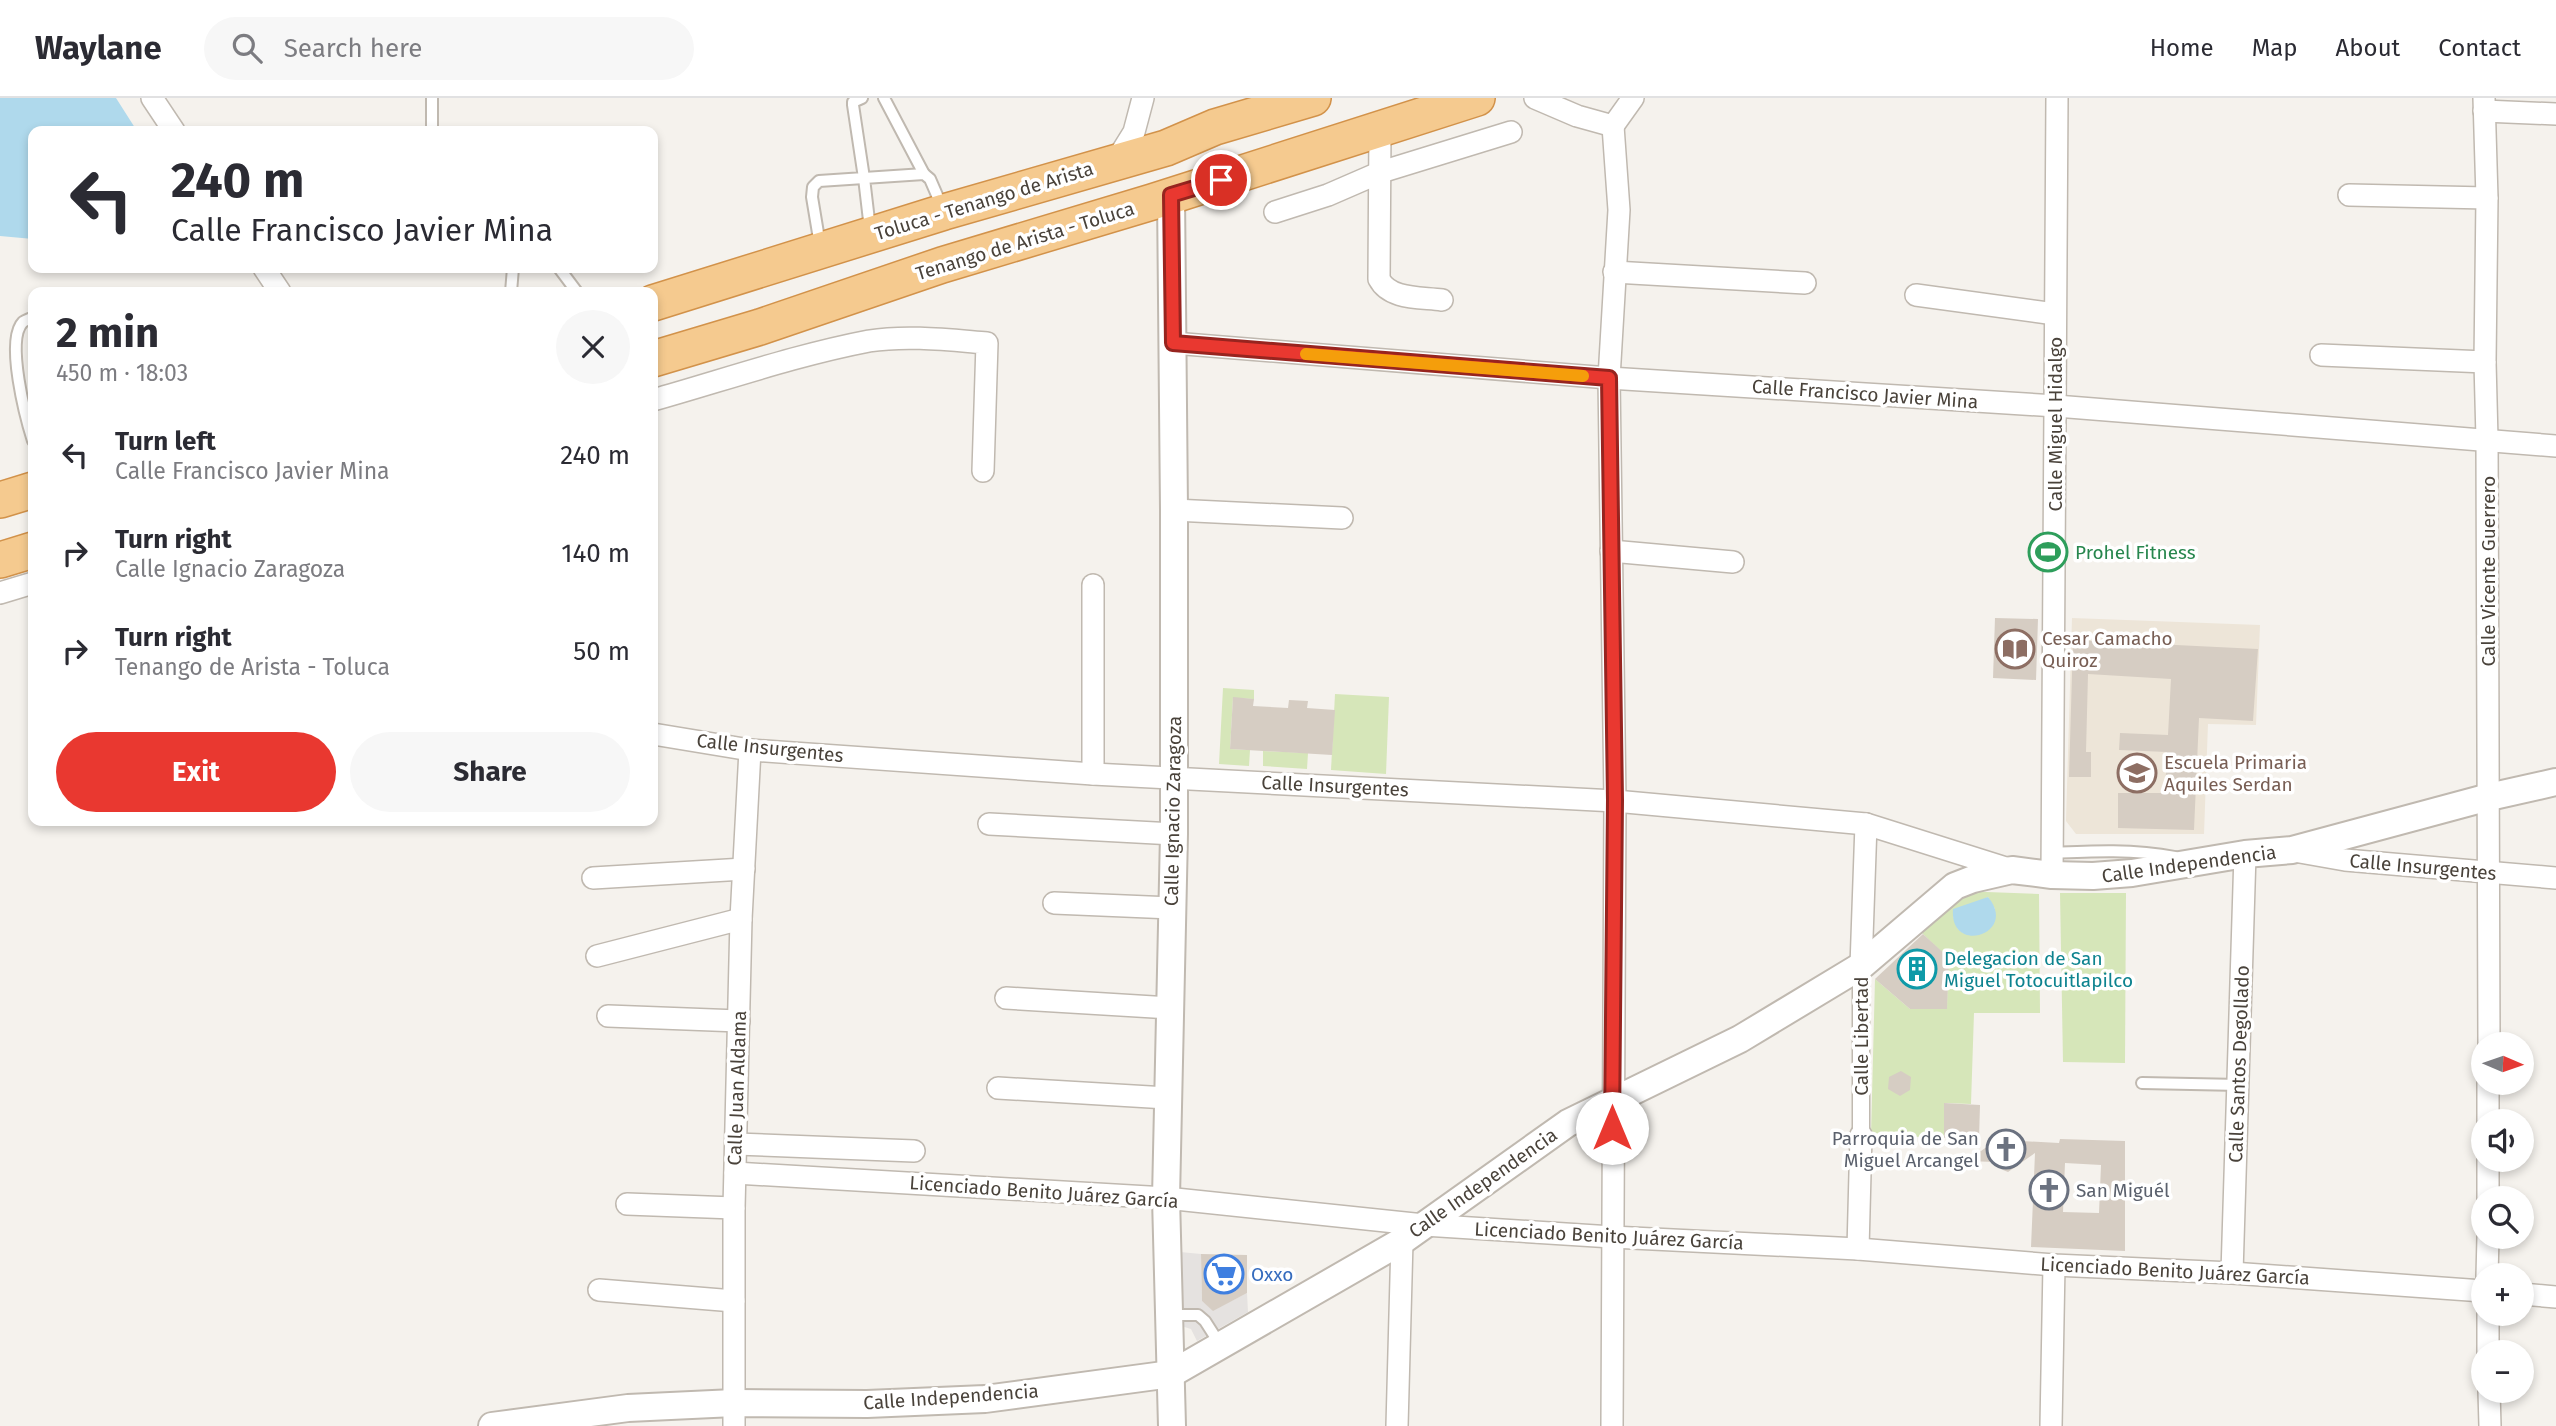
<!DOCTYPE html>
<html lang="en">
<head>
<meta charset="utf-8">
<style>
  :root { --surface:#fff; --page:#f7f7f7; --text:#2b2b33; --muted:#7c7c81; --line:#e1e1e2; --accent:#e93830 }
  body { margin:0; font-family:"Fira Sans",sans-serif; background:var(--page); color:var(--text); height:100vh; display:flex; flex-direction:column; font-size:26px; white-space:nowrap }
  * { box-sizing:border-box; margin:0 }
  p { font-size:23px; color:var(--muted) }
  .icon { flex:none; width:38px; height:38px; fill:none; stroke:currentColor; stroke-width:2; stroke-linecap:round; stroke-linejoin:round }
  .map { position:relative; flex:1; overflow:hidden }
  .side { position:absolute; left:28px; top:189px; width:630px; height:539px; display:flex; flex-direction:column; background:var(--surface); border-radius:14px; box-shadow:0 4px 10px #0003 }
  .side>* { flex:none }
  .hud { position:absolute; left:28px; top:28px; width:630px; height:147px; border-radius:14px; box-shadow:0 4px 10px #0003; background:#fff; color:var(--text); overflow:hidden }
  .needle { width:46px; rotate:92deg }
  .buttons { position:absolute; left:2471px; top:934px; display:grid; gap:14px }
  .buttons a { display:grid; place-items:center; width:63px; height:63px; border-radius:50%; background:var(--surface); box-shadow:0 4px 10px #0003; font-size:35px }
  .pin { position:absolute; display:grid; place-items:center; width:60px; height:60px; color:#fff; margin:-30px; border:4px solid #fff; border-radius:50%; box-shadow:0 2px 7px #0007 }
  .me { position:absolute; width:77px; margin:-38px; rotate:0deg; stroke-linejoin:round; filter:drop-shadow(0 0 5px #0008) }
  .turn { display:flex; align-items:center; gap:24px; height:147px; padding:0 28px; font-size:32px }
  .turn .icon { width:91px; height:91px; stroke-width:2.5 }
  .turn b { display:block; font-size:49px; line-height:60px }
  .round { display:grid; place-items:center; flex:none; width:74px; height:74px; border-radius:37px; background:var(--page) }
  .summary { display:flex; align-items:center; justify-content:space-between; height:119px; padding:0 28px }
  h1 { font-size:42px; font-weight:700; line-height:52px }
  .button { display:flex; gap:14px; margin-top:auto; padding:14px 28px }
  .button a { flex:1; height:80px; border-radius:42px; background:var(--accent); color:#fff; font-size:28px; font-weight:700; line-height:80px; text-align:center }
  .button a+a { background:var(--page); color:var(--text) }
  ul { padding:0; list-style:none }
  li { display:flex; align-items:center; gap:21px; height:98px; padding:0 28px }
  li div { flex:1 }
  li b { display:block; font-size:26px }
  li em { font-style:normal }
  header { display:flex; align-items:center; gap:42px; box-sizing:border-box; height:98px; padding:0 35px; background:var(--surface); border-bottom:2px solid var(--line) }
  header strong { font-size:33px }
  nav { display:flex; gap:38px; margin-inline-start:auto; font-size:24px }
  .search { width:490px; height:63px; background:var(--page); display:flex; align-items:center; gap:18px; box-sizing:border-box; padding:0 24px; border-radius:38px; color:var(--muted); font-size:26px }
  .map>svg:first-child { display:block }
  .education { fill:#ede5d8 }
  .green { fill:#d6e6b9; fill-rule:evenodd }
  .parking { fill:#e5e2e0 }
  .water { fill:#afd9ec }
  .building { fill:#d6cdc3; fill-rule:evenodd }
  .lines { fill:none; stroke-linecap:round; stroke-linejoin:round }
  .service-casing { stroke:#c0b9b0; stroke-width:14 }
  .pedestrian-casing { stroke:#c0b9b0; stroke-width:19 }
  .minor-casing { stroke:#c0b9b0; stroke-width:24 }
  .tertiary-casing { stroke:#c0b9b0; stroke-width:30 }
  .trunk-casing { stroke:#d2924a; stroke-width:38 }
  .service { stroke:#fff; stroke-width:10 }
  .pedestrian { stroke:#fff; stroke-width:16 }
  .minor { stroke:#fff; stroke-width:21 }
  .tertiary { stroke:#fff; stroke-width:26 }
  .trunk { stroke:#f5ca8f; stroke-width:35 }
  .route-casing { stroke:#97241f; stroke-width:18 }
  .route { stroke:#e93830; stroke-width:12 }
  .slow { stroke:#f59e0b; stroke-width:12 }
  .labels { text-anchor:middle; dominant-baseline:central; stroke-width:7; stroke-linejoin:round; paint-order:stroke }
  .street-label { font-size:19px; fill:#49423a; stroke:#fff }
  .leisure-label { font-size:19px; fill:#27864d; stroke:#fff; text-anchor:start }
  .education-label { font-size:19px; fill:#785e54; stroke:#fff; text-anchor:start }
  .culture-label { font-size:19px; fill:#0d838f; stroke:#fff; text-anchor:start }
  .worship-label { font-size:19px; fill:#5b616d; stroke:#fff; text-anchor:end }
  .shop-label { font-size:19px; fill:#366cbe; stroke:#fff; text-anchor:start }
</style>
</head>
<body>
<header>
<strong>Waylane</strong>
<div class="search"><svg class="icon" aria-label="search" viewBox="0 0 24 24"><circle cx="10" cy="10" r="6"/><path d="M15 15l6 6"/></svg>Search here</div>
<nav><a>Home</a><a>Map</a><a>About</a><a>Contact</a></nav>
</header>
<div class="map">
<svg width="2556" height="1328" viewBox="0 0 2556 1328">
  <rect width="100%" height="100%" fill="#f5f2ed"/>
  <polygon class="education" points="2072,520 2260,527 2256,627 2208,626 2204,736 2076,736 2066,723"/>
  <g class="green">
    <polygon points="1223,590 1254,592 1254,601 1233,600 1230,651 1250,652 1249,668 1219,666"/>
    <polygon points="1335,596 1389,599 1386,676 1331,672"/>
    <polygon points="1263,653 1308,655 1307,671 1263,668"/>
    <path d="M1960,793L2039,796L2040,915H1974L1971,1006L1945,1005L1944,1040L1871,1037L1875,881L1910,911H1947L1948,860L1921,834ZM1988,799L1995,811L1963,835L1958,831L1953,818Z"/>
    <polygon points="2060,795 2126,795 2125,965 2063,964"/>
  </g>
  <polygon class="parking" points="1180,1154 1201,1156 1202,1203 1213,1212 1247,1195 1248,1214 1197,1243 1191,1231 1178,1227"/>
  <g class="water">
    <polygon points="0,0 116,0 137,33 33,33 33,141 0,138"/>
    <path d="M1988,799C2019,836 1949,858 1953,811Z"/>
  </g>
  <g class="building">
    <polygon points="1995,520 2038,521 2036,582 1993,580"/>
    <polygon points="2073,542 2258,551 2253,623 2199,620 2194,732 2118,730 2118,695 2165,695 2167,654 2119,652 2120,635 2168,637 2171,581 2088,576 2086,654 2091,654 2091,679 2069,679"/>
    <polygon points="1233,599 1254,601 1253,608 1288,610 1289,602 1308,603 1307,610 1335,612 1332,657 1230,651"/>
    <polygon points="1923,836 1949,860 1947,911 1910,911 1875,881"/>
    <polygon points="1901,973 1911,979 1910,992 1900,998 1888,991 1889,979"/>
    <polygon points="1944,1005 1980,1007 1979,1041 1944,1040"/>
    <path d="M2009,1033L2015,1036L2021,1043L2059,1045L2060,1041L2125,1043V1153L2031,1149L2035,1055L2008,1074L2003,1072L1995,1064L1967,1063ZM2065,1065L2101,1067L2099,1115L2063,1114Z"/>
    <polygon points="1201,1156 1247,1157 1247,1195 1213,1213 1202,1203"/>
  </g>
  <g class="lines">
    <defs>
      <g id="service">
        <polyline points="884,0 924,76"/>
        <polyline points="432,33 432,0"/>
        <polyline points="870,131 864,80 924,76 930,81 943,111"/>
        <polyline points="820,147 812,99 813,89 819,83 864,80 853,7 853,4 862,0"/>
        <polyline points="559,170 577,194"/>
        <polyline points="511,194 513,170"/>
        <path d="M33,219C30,221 26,222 23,224C5,242 26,321 33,343"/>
        <path d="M2052,755C2093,753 2134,751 2175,759"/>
        <polyline points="2142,985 2240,987"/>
        <polyline points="1170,1217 1198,1217 1205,1223 1221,1248"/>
      </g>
      <polyline id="pedestrian" points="1861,1037 1861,868"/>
      <g id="minor">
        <polyline points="152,0 174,33"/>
        <polyline points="1535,0 1577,18 1613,28"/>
        <polyline points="2484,0 2487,100 2485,264 2487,341 2489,947"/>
        <polyline points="2484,13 2556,16"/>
        <polyline points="1613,28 1633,0"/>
        <path d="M1380,31L1379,181C1390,202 1420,199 1442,202"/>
        <polyline points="1116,63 1134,34 1143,0"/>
        <polyline points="2349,97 2487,100"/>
        <polyline points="1275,114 1328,97 1381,74 1511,34"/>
        <polyline points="264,170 280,194"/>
        <polyline points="1614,174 1805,185"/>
        <polyline points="1916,197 2055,216"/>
        <polyline points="1173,245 1609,280 2056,308 2556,348"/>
        <polyline points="2321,257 2485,264"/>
        <path d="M653,302C724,282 796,257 869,243C907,237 949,242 987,245L983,373"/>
        <polyline points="1174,412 1342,420"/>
        <polyline points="1611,453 1733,464"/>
        <polyline points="0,495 33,485"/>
        <polyline points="653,636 750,652 1093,676 1615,703 1866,726 2012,772"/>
        <polyline points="1093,676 1093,487"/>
        <polyline points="989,726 1174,736"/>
        <polyline points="2294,753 2345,762 2556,780"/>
        <polyline points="2052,777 2057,0"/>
        <polyline points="593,780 744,771"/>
        <polyline points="1054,805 1172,810"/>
        <polyline points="597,858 741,821"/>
        <polyline points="1861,868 1866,726"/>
        <polyline points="1006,900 1170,910"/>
        <polyline points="608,918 739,923"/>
        <polyline points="998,990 1167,1000"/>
        <polyline points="2488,1024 2488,985"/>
        <polyline points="736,1046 914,1053"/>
        <polyline points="735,1075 1166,1100 1424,1127 1612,1139 1858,1151 2054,1167 2232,1175 2483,1193"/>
        <polyline points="2488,1101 2488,1062"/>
        <polyline points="627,1106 734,1110"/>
        <polyline points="1858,1151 1861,1037"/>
        <polyline points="2232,1175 2245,756"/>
        <polyline points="2487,1178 2488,1139"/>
        <polyline points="599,1192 734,1203"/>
        <polyline points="2522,1196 2556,1199"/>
        <polyline points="2488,1216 2488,1255"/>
        <polyline points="2489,1293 2490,1328"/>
        <polyline points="734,1328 734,1110 741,821 750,652"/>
        <polyline points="1397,1328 1402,1143"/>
        <polyline points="1612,1328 1615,703 1609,280 1619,112 1613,28"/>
        <polyline points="2051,1328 2054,1167"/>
      </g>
      <g id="tertiary">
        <polyline points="1171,97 1174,412 1174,736 1166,1100 1172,1328"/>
        <polyline points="492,1328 628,1310 734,1305 867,1306 985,1301 1171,1276 1402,1143 1568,1025 1740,941 1861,868 1955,788 1973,781 2012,772 2052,777 2093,778 2132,775 2245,756 2292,752 2489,699 2556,684"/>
      </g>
      <g id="trunk">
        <polyline points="653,205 944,114 1166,50 1215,29 1313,0"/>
        <polyline points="653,261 760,229 942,167 1152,104 1477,0"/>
        <polyline points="0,402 33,392"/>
        <polyline points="0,462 33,452"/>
      </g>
    </defs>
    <use href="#service" class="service-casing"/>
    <use href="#pedestrian" class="pedestrian-casing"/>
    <use href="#minor" class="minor-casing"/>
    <use href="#tertiary" class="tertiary-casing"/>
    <use href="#trunk" class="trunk-casing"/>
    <use href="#service" class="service"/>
    <use href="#pedestrian" class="pedestrian"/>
    <use href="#minor" class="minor"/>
    <use href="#tertiary" class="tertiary"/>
    <use href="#trunk" class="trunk"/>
  </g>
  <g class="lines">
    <defs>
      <polyline id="route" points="1221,82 1171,97 1173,245 1609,280 1615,702 1612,1030"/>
    </defs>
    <use href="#route" class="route-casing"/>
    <use href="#route" class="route"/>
    <polyline class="slow" points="1306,256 1583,278"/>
  </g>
  <defs>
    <symbol id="stadium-ring" viewBox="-11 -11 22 22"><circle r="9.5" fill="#fff" stroke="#2e9e5b" stroke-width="1.5"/><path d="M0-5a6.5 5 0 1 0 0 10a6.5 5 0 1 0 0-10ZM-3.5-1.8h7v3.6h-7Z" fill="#2e9e5b"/></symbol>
    <symbol id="library-ring" viewBox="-11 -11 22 22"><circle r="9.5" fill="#fff" stroke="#8d6e63" stroke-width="1.5"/><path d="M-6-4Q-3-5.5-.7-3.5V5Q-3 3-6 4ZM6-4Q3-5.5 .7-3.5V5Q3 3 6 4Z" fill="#8d6e63"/></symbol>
    <symbol id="school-ring" viewBox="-11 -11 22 22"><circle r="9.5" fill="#fff" stroke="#8d6e63" stroke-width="1.5"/><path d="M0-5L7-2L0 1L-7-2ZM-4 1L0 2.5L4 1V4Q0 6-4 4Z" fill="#8d6e63"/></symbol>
    <symbol id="building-ring" viewBox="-11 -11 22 22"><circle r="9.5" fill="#fff" stroke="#0f9aa8" stroke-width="1.5"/><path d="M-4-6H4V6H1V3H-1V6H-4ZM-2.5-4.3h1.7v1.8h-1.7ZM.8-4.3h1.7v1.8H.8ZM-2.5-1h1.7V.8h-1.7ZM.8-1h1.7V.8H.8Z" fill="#0f9aa8"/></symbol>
    <symbol id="church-ring" viewBox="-11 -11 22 22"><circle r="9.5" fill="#fff" stroke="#6b7280" stroke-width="1.5"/><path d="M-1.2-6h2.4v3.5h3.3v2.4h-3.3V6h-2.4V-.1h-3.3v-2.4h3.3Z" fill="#6b7280"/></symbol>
    <symbol id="supermarket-ring" viewBox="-11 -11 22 22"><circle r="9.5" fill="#fff" stroke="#3f7fe0" stroke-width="1.5"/><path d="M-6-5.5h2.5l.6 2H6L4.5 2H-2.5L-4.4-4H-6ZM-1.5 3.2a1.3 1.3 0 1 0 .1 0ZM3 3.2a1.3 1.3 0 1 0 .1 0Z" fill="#3f7fe0"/></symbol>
  </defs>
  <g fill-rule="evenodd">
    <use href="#stadium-ring" x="2026" y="432" width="44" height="44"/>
    <use href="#library-ring" x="1993" y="529" width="44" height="44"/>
    <use href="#school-ring" x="2115" y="653" width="44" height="44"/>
    <use href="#building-ring" x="1895" y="849" width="44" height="44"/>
    <use href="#church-ring" x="1984" y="1029" width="44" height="44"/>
    <use href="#church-ring" x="2027" y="1070" width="44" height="44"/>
    <use href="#supermarket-ring" x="1202" y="1154" width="44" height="44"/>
  </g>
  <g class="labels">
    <g class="street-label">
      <text transform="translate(984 103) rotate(-17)">Toluca - Tenango de Arista</text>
      <text transform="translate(1025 143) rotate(-17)">Tenango de Arista - Toluca</text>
      <text transform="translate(1865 296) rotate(4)">Calle Francisco Javier Mina</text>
      <text transform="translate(2055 326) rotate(-90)">Calle Miguel Hidalgo</text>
      <text transform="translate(2488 473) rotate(-90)">Calle Vicente Guerrero</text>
      <text transform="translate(770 650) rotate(6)">Calle Insurgentes</text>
      <text transform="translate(1335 688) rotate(3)">Calle Insurgentes</text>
      <text transform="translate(1173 713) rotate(-89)">Calle Ignacio Zaragoza</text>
      <text transform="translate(2189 766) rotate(-8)">Calle Independencia</text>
      <text transform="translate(2423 769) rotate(5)">Calle Insurgentes</text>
      <text transform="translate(1861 938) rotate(-90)">Calle Libertad</text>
      <text transform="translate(2239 966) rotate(-88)">Calle Santos Degollado</text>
      <text transform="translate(737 990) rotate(-88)">Calle Juan Aldama</text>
      <text transform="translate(1483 1085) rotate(-35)">Calle Independencia</text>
      <text transform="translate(1044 1094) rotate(4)">Licenciado Benito Juárez García</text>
      <text transform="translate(1609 1138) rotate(3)">Licenciado Benito Juárez García</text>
      <text transform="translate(2175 1173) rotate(3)">Licenciado Benito Juárez García</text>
      <text transform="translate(951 1299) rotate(-4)">Calle Independencia</text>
    </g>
    <g class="leisure-label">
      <text x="2075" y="454">Prohel Fitness</text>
    </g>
    <g class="education-label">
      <text x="2042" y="540">Cesar Camacho<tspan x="2042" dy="22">Quiroz</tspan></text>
      <text x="2164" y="664">Escuela Primaria<tspan x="2164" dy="22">Aquiles Serdan</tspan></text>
    </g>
    <g class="culture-label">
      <text x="1944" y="860">Delegacion de San<tspan x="1944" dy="22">Miguel Totocuitlapilco</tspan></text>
    </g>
    <g class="worship-label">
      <text x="1979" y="1040">Parroquia de San<tspan x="1979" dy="22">Miguel Arcangel</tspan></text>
      <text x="2076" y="1092" text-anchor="start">San Miguél</text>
    </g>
    <g class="shop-label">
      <text x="1251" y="1176">Oxxo</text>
    </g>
  </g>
</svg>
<div class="buttons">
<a><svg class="needle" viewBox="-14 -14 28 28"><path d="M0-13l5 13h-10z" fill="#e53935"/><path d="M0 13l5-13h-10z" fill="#7c7c81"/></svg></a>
<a><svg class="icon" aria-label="sound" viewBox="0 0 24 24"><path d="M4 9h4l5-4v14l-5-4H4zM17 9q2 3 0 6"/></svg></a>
<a><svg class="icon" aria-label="search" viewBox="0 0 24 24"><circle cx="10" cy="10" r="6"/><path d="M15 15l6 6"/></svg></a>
<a>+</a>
<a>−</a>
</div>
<div class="pin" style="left:1221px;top:82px;background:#d93025"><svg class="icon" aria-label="arrive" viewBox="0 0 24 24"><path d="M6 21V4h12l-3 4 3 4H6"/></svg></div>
<svg class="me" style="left:1612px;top:1030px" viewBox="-20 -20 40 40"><circle r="19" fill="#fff"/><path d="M0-13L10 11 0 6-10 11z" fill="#e93830"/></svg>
<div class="hud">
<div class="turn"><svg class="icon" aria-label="left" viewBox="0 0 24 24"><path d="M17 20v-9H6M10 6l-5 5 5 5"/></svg><div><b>240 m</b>Calle Francisco Javier Mina</div></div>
</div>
<section class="side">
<div class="summary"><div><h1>2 min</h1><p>450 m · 18:03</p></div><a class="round"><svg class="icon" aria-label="close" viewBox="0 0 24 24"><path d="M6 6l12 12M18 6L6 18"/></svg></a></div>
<ul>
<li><svg class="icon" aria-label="left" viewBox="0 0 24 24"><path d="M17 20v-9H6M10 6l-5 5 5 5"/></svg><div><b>Turn left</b><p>Calle Francisco Javier Mina</p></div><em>240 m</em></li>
<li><svg class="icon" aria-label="right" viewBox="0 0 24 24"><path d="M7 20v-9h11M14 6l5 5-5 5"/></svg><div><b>Turn right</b><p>Calle Ignacio Zaragoza</p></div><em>140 m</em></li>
<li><svg class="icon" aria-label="right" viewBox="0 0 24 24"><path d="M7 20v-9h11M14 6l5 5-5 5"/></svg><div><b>Turn right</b><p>Tenango de Arista - Toluca</p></div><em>50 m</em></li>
</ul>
<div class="button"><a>Exit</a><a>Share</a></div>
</section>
</div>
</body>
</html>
